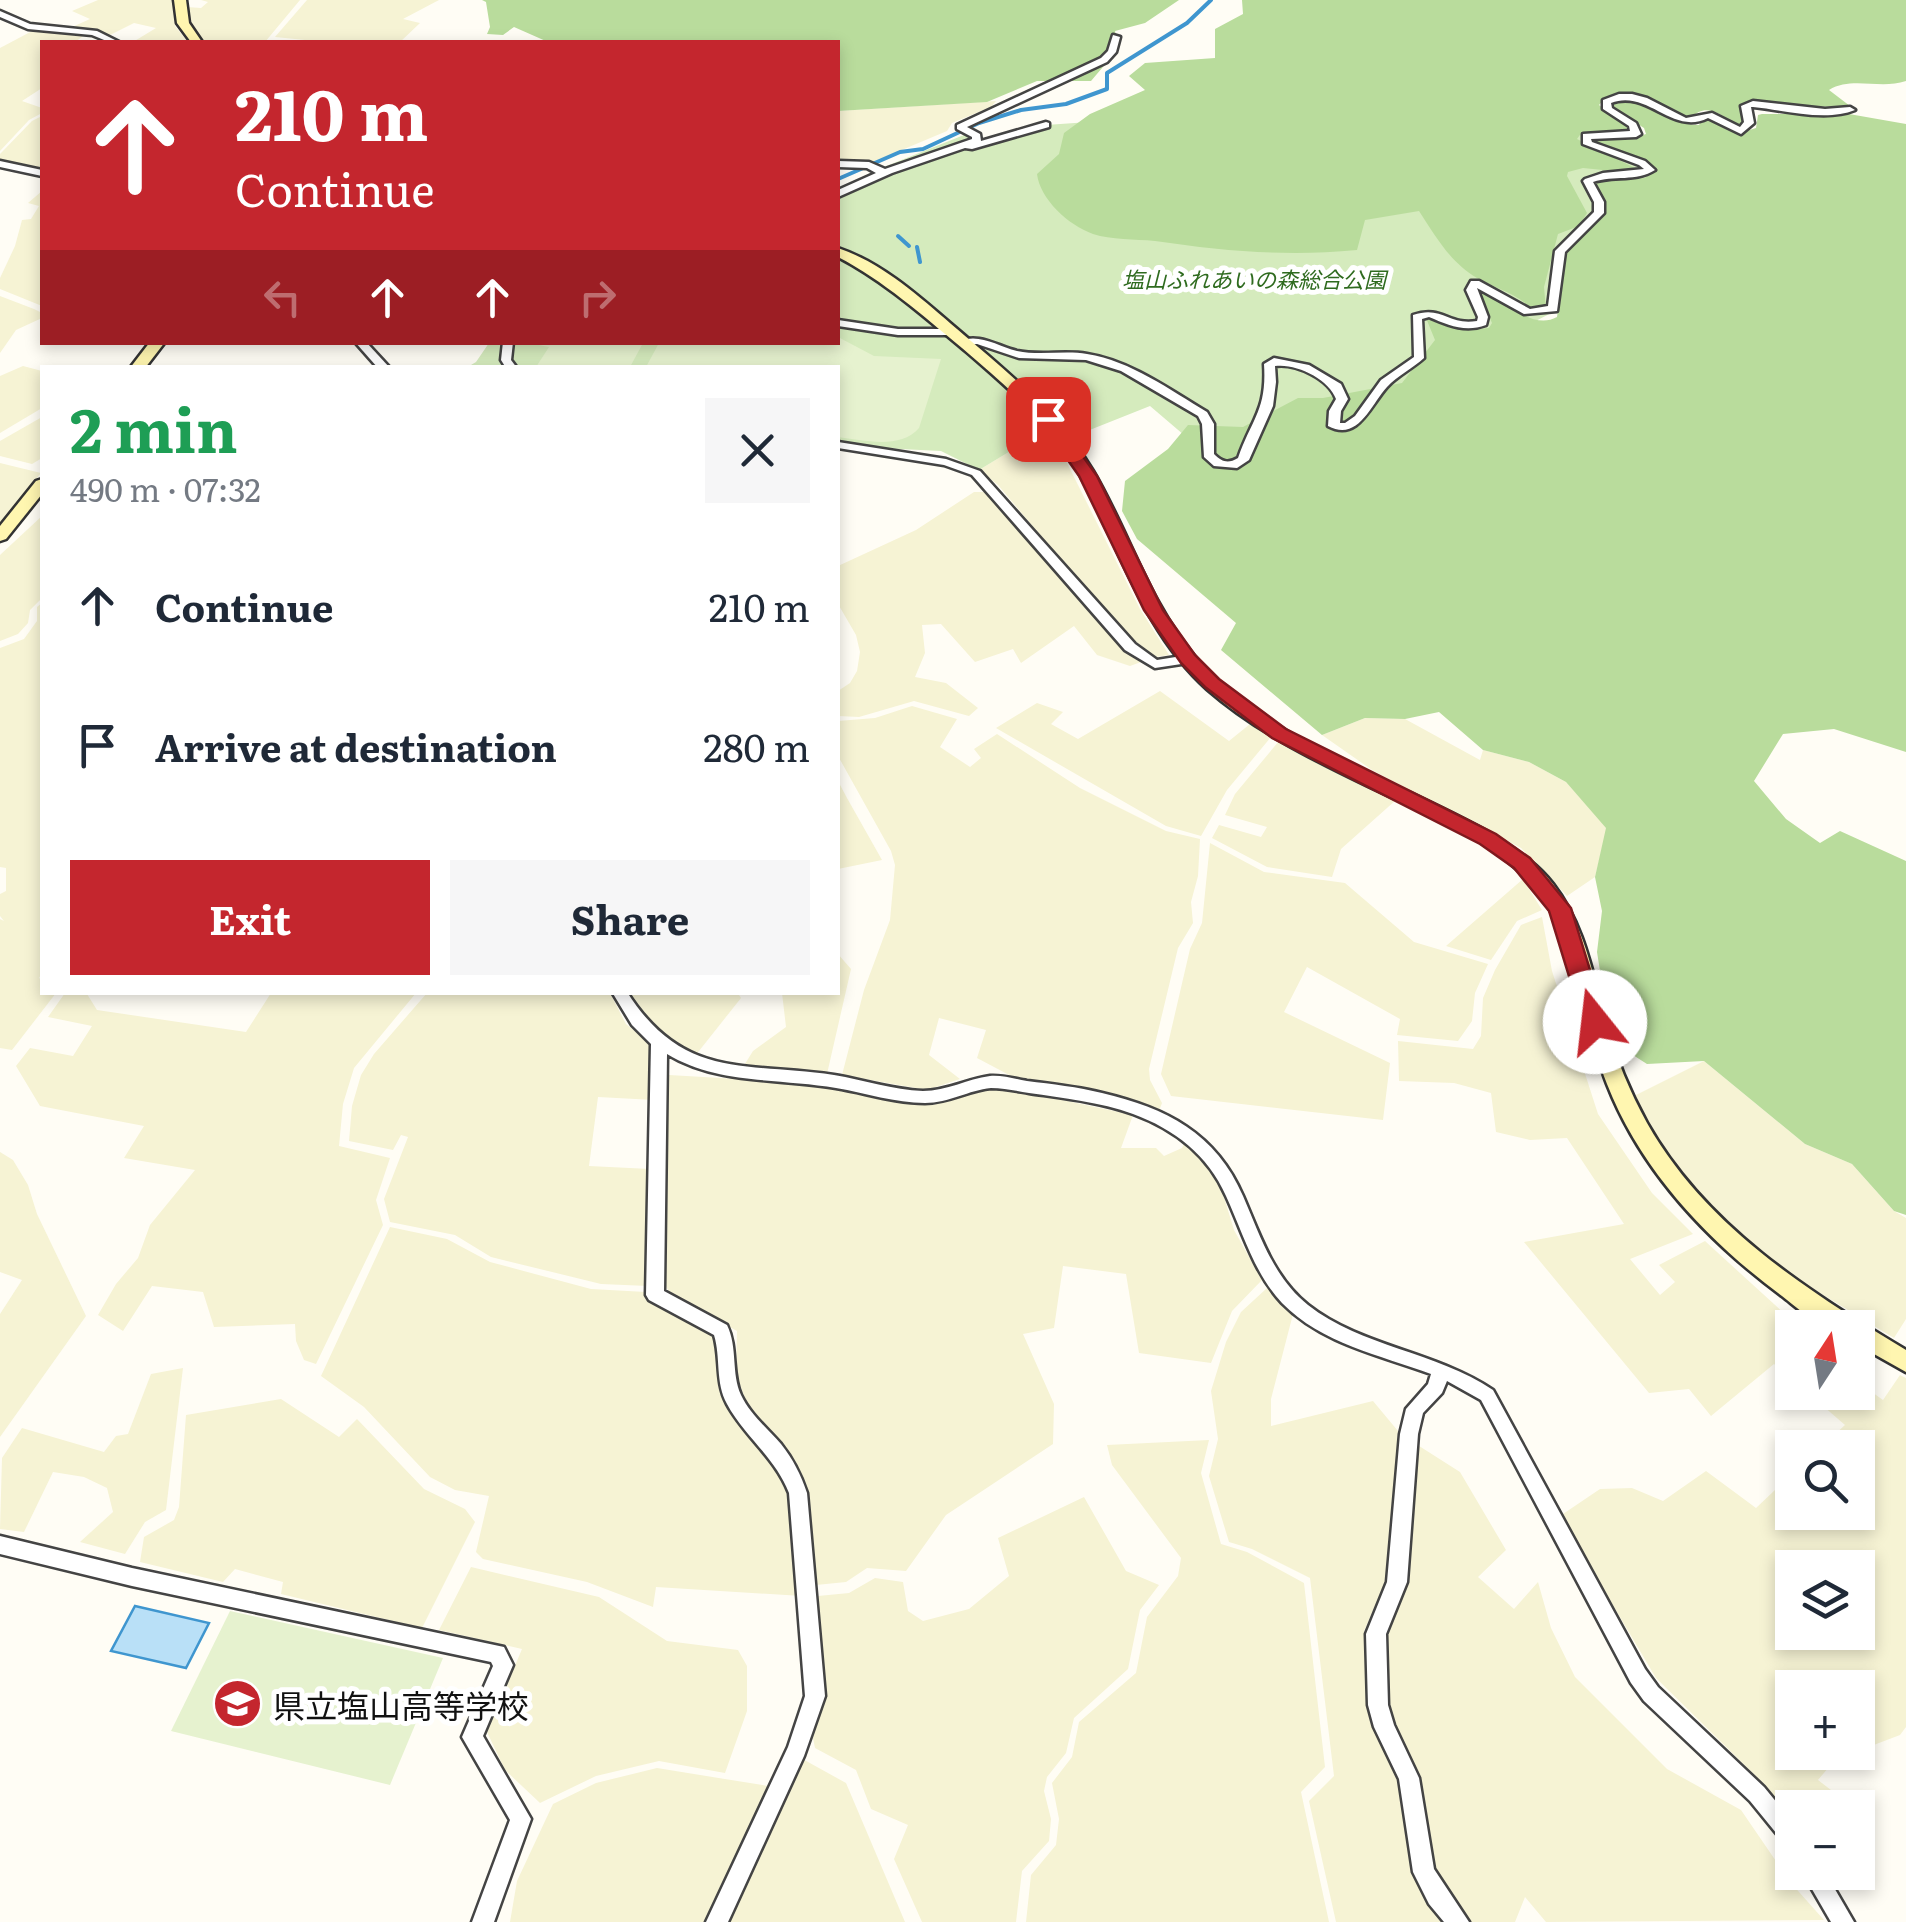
<!DOCTYPE html>
<html lang="en">
<head>
<meta charset="utf-8">
<style>
  :root { --surface:#fff; --page:#f6f6f7; --text:#1f2937; --muted:#747a83; --accent:#c4262e }
  body { margin:0; font-family:Literata,"Noto Sans JP",serif; background:var(--page); color:var(--text); height:100vh; display:flex; flex-direction:column; font-size:38px; white-space:nowrap }
  * { box-sizing:border-box; margin:0 }
  p { font-size:32px; color:var(--muted) }
  .icon { flex:none; width:55px; height:55px; fill:none; stroke:currentColor; stroke-width:2; stroke-linecap:round; stroke-linejoin:round }
  .map { position:relative; flex:1; overflow:hidden }
  .sheet { position:absolute; left:40px; top:365px; width:800px; height:630px; display:flex; flex-direction:column; background:var(--surface); border-radius:0px; box-shadow:0 5px 15px #0003 }
  .sheet>* { flex:none }
  .guide { position:absolute; left:40px; top:40px; width:800px; height:305px; border-radius:0px; box-shadow:0 5px 15px #0003; background:#c4262e; color:#fff; overflow:hidden }
  .needle { width:65px; rotate:12deg }
  .fabs { position:absolute; left:1775px; top:1310px; display:grid; gap:20px }
  .fabs a { display:grid; place-items:center; width:100px; height:100px; border-radius:0px; background:var(--surface); box-shadow:0 5px 15px #0003; font-size:50px }
  .pin { position:absolute; display:grid; place-items:center; width:85px; height:85px; color:#fff; margin:-42px; border-radius:20px; box-shadow:0 5px 15px #0006 }
  .me { position:absolute; width:110px; margin:-55px; rotate:344deg; stroke-linejoin:round; filter:drop-shadow(0 0 8px #0008) }
  .turn { display:flex; align-items:center; gap:35px; height:210px; padding:0 30px; font-size:45px }
  .turn .icon { width:130px; height:130px; stroke-width:2.5 }
  .turn b { display:block; font-size:70px; line-height:85px }
  .lanes { display:flex; align-items:center; height:95px; padding:0 30px; background:#0003; justify-content:center; gap:50px; direction:ltr }
  .lanes .off { opacity:.35 }
  .round { display:grid; place-items:center; flex:none; width:105px; height:105px; border-radius:0px; background:var(--page) }
  .head { display:flex; align-items:center; justify-content:space-between; height:170px; padding:0 30px }
  h1 { font-size:60px; font-weight:700; line-height:75px; color:#1e9e55 }
  .action { display:flex; gap:20px; margin-top:auto; padding:20px 30px }
  .action a { flex:1; height:115px; border-radius:0px; background:var(--accent); color:#fff; font-size:40px; font-weight:700; line-height:115px; text-align:center }
  .action a+a { background:var(--page); color:var(--text) }
  ul { padding:0; list-style:none }
  li { display:flex; align-items:center; gap:30px; height:140px; padding:0 30px }
  li div { flex:1 }
  li b { display:block; font-size:38px }
  li em { font-style:normal }
  .map>svg:first-child { display:block }
  .farmland { fill:#f6f3d4; fill-rule:evenodd }
  .green { fill:#d5ebbd }
  .forest { fill:#b9dc9c }
  .pitch { fill:#e6f2cf }
  .water { fill:#b9e0f7; stroke:#3f96cf; stroke-width:2.5 }
  .lines { fill:none; stroke-linecap:round; stroke-linejoin:round }
  .stream { stroke:#3f96cf; stroke-width:4 }
  .street-casing { stroke:#444; stroke-width:5 }
  .secondary-casing { stroke:#333; stroke-width:5 }
  .street { fill:#fff; fill-rule:evenodd }
  .secondary { fill:#fff6b0; fill-rule:evenodd }
  .route { fill:#c4262e; stroke:#7f191e; stroke-width:2.5 }
  .labels { text-anchor:middle; dominant-baseline:central; stroke-width:10; stroke-linejoin:round; paint-order:stroke }
  .far-park-label { font-size:22px; font-style:italic; fill:#2f6b1f; stroke:#fff }
  .near-poi-label { font-size:32px; fill:#111; stroke:#fff; text-anchor:start }
</style>
</head>
<body>
<div class="map">
<svg width="1906" height="1922" viewBox="0 0 1906 1922">
  <rect width="100%" height="100%" fill="#fffdf5"/>
  <g class="farmland">
    <polygon points="98,0 173,0 175,26 188,42 133,42 156,28 134,23 110,35 70,28 90,19 72,11"/>
    <polygon points="201,0 300,0 265,42 203,42 184,17 187,7 201,8 208,2"/>
    <polygon points="307,0 439,0 403,19 420,23 400,42 325,42 275,37"/>
    <polygon points="34,30 86,34 75,42 42,42 42,88 22,101 42,108 42,113 29,120 0,151 0,48"/>
    <polygon points="996,101 991,107 952,123 947,131 871,163 838,162 838,111"/>
    <polygon points="42,116 42,170 0,162 0,154 32,121"/>
    <polygon points="42,191 42,306 0,289 0,278 15,246 22,220 31,219 39,206 28,203"/>
    <polygon points="0,296 34,309 42,313 42,318 16,330 0,353"/>
    <polygon points="23,366 42,371 42,408 0,433 0,376"/>
    <polygon points="42,417 42,458 32,464 0,456 0,441"/>
    <polygon points="1057,443 1140,609 1169,655 1156,657 1118,628 998,485 979,470 1019,446"/>
    <polygon points="0,463 41,473 0,523"/>
    <polygon points="974,492 990,492 1111,635 1141,662 1130,666 1097,655 1074,626 1021,663 1013,649 975,662 941,624 922,625 925,653 915,677 946,683 978,708 969,716 914,701 859,717 838,716 838,691 850,683 857,671 860,652 856,635 838,604 838,566 916,530"/>
    <polygon points="42,516 42,598 30,610 28,623 18,634 0,641 0,555"/>
    <polygon points="42,603 42,973 39,978 42,980 42,992 56,993 12,1050 0,1048 0,919 4,921 0,916 0,894 6,891 6,868 0,867 0,648 24,639 37,621 37,607"/>
    <polygon points="1160,691 1229,741 1250,724 1271,737 1227,790 1201,836 1166,826 996,728 1037,703 1063,712 1051,724 1078,739"/>
    <polygon points="912,706 957,719 940,747 970,767 981,758 974,749 997,734 1080,788 1166,831 1200,839 1198,876 1191,902 1193,923 1178,948 1149,1069 1150,1080 1162,1103 1159,1111 1098,1092 1011,1076 977,1058 986,1030 939,1018 929,1055 960,1079 927,1090 842,1075 864,990 890,920 895,865 891,851 838,756 838,721 875,718"/>
    <polygon points="1365,718 1405,719 1480,760 1483,750 1529,762 1566,782 1607,828 1595,877 1567,896 1521,848 1372,770 1322,735"/>
    <polygon points="1279,741 1396,800 1341,849 1332,877 1267,867 1212,838 1219,825 1261,837 1267,827 1225,815 1235,794"/>
    <polygon points="838,781 847,798 882,860 838,869"/>
    <polygon points="1210,843 1264,872 1345,883 1414,942 1488,964 1475,993 1472,1021 1458,1041 1397,1035 1400,1019 1307,967 1284,1012 1390,1063 1383,1120 1171,1096 1161,1074 1190,949 1202,923"/>
    <polygon points="1523,879 1542,910 1517,921 1491,960 1446,946"/>
    <polygon points="1542,917 1552,971 1598,1114 1652,1193 1693,1234 1630,1259 1660,1295 1675,1282 1659,1265 1705,1241 1799,1327 1792,1328 1792,1379 1774,1364 1711,1416 1689,1389 1649,1393 1524,1242 1624,1224 1567,1138 1530,1140 1496,1132 1491,1093 1454,1083 1399,1081 1398,1041 1473,1049 1481,1036 1483,998 1495,970 1521,925"/>
    <polygon points="838,954 851,969 827,1074 743,1067 753,1051 786,1027 782,993 838,992"/>
    <polygon points="737,992 741,998 695,1056 666,1039 636,1011 628,993"/>
    <polygon points="65,993 87,994 97,1010 246,1032 271,993 416,993 354,1068 343,1104 339,1146 390,1158 376,1200 383,1225 316,1364 304,1360 296,1341 295,1324 214,1327 203,1292 152,1286 123,1331 98,1315 116,1284 138,1258 150,1225 195,1170 124,1158 144,1126 40,1106 16,1066 30,1048 73,1056 92,1026 48,1017"/>
    <polygon points="427,993 610,993 626,1024 648,1042 655,1060 654,1100 598,1097 589,1166 650,1169 648,1286 601,1284 491,1257 455,1235 390,1222 384,1199 408,1137 401,1135 393,1150 349,1141 352,1106 361,1075 374,1054"/>
    <polygon points="1704,1061 1805,1144 1852,1164 1894,1211 1906,1218 1906,1319 1894,1338 1746,1248 1672,1171 1632,1097"/>
    <polygon points="669,1075 806,1083 932,1105 990,1089 1025,1092 1133,1115 1121,1148 1156,1148 1164,1156 1182,1148 1186,1140 1197,1148 1220,1184 1234,1230 1262,1280 1232,1311 1211,1363 1139,1353 1126,1274 1063,1266 1054,1328 1023,1334 1054,1404 1053,1444 946,1515 906,1571 867,1568 846,1582 816,1585 800,1473 747,1404 736,1374 737,1331 671,1295 664,1283"/>
    <polygon points="0,1152 13,1160 28,1185 37,1214 86,1316 0,1437 0,1314 22,1280 0,1272"/>
    <polygon points="390,1227 447,1239 490,1262 591,1289 646,1292 651,1302 705,1326 720,1342 724,1398 785,1468 802,1596 656,1587 653,1607 587,1582 483,1559 476,1552 489,1496 455,1490 430,1477 364,1407 321,1376"/>
    <polygon points="1267,1288 1293,1314 1271,1399 1271,1426 1373,1401 1398,1431 1388,1576 1364,1631 1367,1694 1372,1723 1400,1771 1414,1877 1445,1922 1336,1922 1309,1801 1334,1776 1310,1578 1252,1549 1229,1542 1209,1476 1218,1439 1211,1391 1226,1342 1241,1312"/>
    <path d="M1858,1367L1875,1377L1869,1390L1883,1400L1900,1375L1906,1378V1727L1900,1735L1858,1751V1688H1792V1752L1855,1753L1834,1761L1818,1780L1853,1807L1792,1808V1821L1768,1788L1656,1678L1560,1516L1600,1489L1632,1488L1663,1501L1706,1471L1756,1508L1792,1474V1512H1858V1448L1821,1447L1845,1425L1808,1393L1858,1392ZM1792,1568H1858V1632H1792Z"/>
    <polygon points="183,1368 166,1510 145,1522 125,1554 80,1542 113,1512 107,1488 84,1477 53,1472 24,1532 0,1529 2,1458 22,1428 104,1452 116,1436 128,1434 151,1374"/>
    <polygon points="281,1399 339,1437 357,1419 424,1489 465,1509 475,1522 422,1628 281,1594 283,1582 235,1569 223,1582 140,1562 144,1537 174,1520 179,1507 186,1415"/>
    <polygon points="1209,1440 1201,1473 1221,1544 1247,1552 1304,1583 1325,1767 1301,1792 1329,1922 1026,1922 1031,1875 1056,1845 1059,1819 1052,1783 1072,1757 1079,1722 1136,1673 1147,1617 1178,1576 1181,1558 1112,1465 1107,1445"/>
    <polygon points="1416,1444 1460,1472 1506,1550 1478,1577 1514,1609 1538,1582 1551,1628 1575,1677 1667,1769 1741,1810 1791,1883 1824,1920 1546,1922 1525,1897 1515,1922 1468,1922 1440,1890 1430,1861 1416,1770 1384,1700 1383,1627"/>
    <polygon points="1084,1497 1126,1571 1159,1585 1140,1610 1128,1669 1074,1718 1066,1753 1047,1777 1044,1791 1051,1819 1049,1841 1022,1871 1016,1922 922,1922 894,1859 908,1825 871,1809 856,1770 815,1748 813,1738 824,1684 818,1596 849,1593 875,1578 903,1582 908,1611 923,1621 969,1609 1009,1576 998,1538"/>
    <polygon points="471,1567 599,1597 667,1641 738,1650 747,1666 747,1711 725,1773 659,1761 596,1776 540,1803 505,1770 487,1732 522,1649 439,1630"/>
    <polygon points="799,1757 846,1783 905,1922 726,1922"/>
    <polygon points="657,1768 768,1786 709,1922 510,1922 517,1881 553,1804 596,1783"/>
  </g>
  <polygon class="green" points="1233,112 1545,113 1634,136 1650,171 1658,236 1554,308 1559,309 1359,412 1218,464 1150,406 1057,443 1019,446 979,470 941,451 838,446 838,368 466,368 476,362 489,343 838,342 838,194 887,173 879,169 969,133 976,141 894,170 1046,125"/>
  <g class="forest">
    <polygon points="482,0 1179,0 1145,23 1115,31 1119,48 1091,81 1037,81 987,102 838,111 838,42 548,42 514,27 503,35 487,34 490,27 486,2"/>
    <path d="M1242,0H1906V81C1880,90 1852,76 1829,90L1850,106L1751,109L1741,125C1721,119 1710,99 1689,119C1662,109 1624,76 1599,105L1633,132H1582L1577,139L1635,168L1632,173L1583,168L1568,172L1567,176L1587,213L1579,226L1558,234L1544,287L1546,309L1533,310C1516,293 1497,289 1477,278C1450,262 1436,237 1419,211L1365,220L1357,250C1287,257 1224,251 1155,241C1135,239 1111,240 1093,234C1068,225 1040,199 1037,174L1059,154L1064,133L1090,114L1145,90L1129,76L1145,63L1215,58V29L1243,14Z"/>
    <path d="M1620,98C1649,102 1670,125 1699,125L1704,117H1709L1743,132L1756,128L1758,115L1762,114H1849L1906,124V752L1834,729L1783,734L1754,781L1786,819L1820,843L1840,831L1906,861V1215L1894,1211L1852,1164L1805,1144L1704,1061L1647,1064L1611,1041L1597,952L1602,911L1595,877L1606,828L1566,782L1529,762L1483,750L1439,712L1405,719L1365,718L1322,735L1221,650L1236,623L1137,539L1122,511L1125,481L1168,449L1188,425L1243,427L1298,398H1323L1402,383L1435,340L1426,318L1465,330L1489,328L1492,323L1478,292L1484,290C1505,300 1532,331 1557,317L1568,244C1593,214 1619,233 1591,180L1645,178L1653,170L1644,161L1589,140H1627L1646,134L1644,128L1611,107Z"/>
  </g>
  <g class="pitch">
    <path d="M838,337L874,356L941,359L919,428C900,450 863,440 838,437V368L646,367L659,343L838,342Z"/>
    <polygon points="524,342 643,343 630,367 546,368 536,367 549,347"/>
    <polygon points="230,1611 443,1658 390,1785 171,1731"/>
  </g>
  <polygon class="water" points="135,1606 209,1623 186,1668 111,1651"/>
  <g class="lines">
    <g class="stream">
      <polyline points="838,179 900,152 923,149 979,123 1021,110 1066,104 1107,89 1107,73 1187,23 1211,0"/>
      <polyline points="898,236 909,246"/>
      <polyline points="917,247 920,262"/>
    </g>
    <defs>
      <g id="street">
        <polygon points="0,11 30,24 97,31 119,42 109,42 92,35 28,29 0,17"/>
        <polygon points="1113,35 1120,37 1116,52 1107,62 967,127 980,134 981,141 1046,122 1049,123 1049,127 972,149 965,148 892,173 838,197 838,190 876,173 867,168 838,167 838,161 869,162 885,169 972,139 972,137 957,129 957,125 1101,58 1108,51"/>
        <path d="M1619,94H1632L1647,98L1686,118L1712,113L1740,127L1744,122L1741,106L1753,101L1825,109L1850,107L1855,110C1826,122 1784,110 1753,107H1751L1754,123L1741,134L1708,118C1672,136 1648,89 1611,103L1612,108L1636,123L1641,134L1636,137L1591,139L1592,142L1645,161L1655,170C1636,182 1614,175 1593,182L1604,202V213L1565,252L1557,311L1524,314L1477,288L1488,317L1486,325C1465,333 1448,325 1429,317L1422,319L1424,358C1413,368 1397,376 1387,387C1370,406 1358,442 1328,426L1329,411L1336,399C1329,379 1296,363 1275,366L1276,382L1273,406L1249,460L1237,468L1214,466L1204,457L1202,424L1198,416L1121,371L1086,360L1019,358L977,344L963,345L958,342C978,332 997,346 1017,351C1040,356 1065,350 1087,354C1131,361 1170,390 1207,412L1214,424V454C1222,462 1228,464 1238,458C1252,418 1267,410 1264,364L1274,358L1309,365L1341,384L1348,399L1341,411L1340,423H1345L1355,416L1381,380L1414,357L1413,315C1443,305 1448,326 1477,321L1478,317L1466,290L1471,281H1479L1530,309L1548,306L1555,251L1594,212V202L1583,181L1585,179L1603,173L1644,169L1639,165L1583,144V134L1630,131L1629,126L1603,109V100Z"/>
        <polygon points="0,161 42,170 42,176 0,167"/>
        <polygon points="838,320 898,329 951,329 956,332 951,335 898,335 838,326"/>
        <polygon points="355,342 366,342 390,368 378,368"/>
        <polygon points="503,342 513,342 511,360 517,368 506,368 501,360"/>
        <polygon points="838,442 946,459 980,471 1135,644 1157,660 1188,655 1194,659 1188,663 1155,668 1125,650 972,475 944,465 838,448"/>
        <path d="M612,992H627C683,1080 745,1062 834,1075C864,1080 893,1090 923,1091C947,1091 967,1079 990,1076C1002,1075 1015,1079 1027,1081C1052,1084 1078,1087 1102,1093C1166,1108 1216,1133 1243,1196C1260,1235 1273,1277 1308,1305C1361,1347 1435,1351 1493,1390L1645,1669L1658,1687L1764,1787L1792,1821V1847L1785,1844L1750,1801L1644,1701L1631,1683L1481,1400L1447,1381L1442,1393L1423,1413L1418,1434L1407,1582L1386,1634L1388,1705L1394,1725L1419,1778L1434,1869L1469,1922H1444L1429,1904L1413,1872L1399,1779L1374,1727L1368,1705L1366,1634L1387,1582L1400,1434L1406,1409L1428,1384L1431,1374C1380,1355 1322,1344 1282,1303C1254,1273 1243,1233 1226,1196C1208,1155 1174,1129 1133,1114C1100,1102 1063,1098 1029,1093C1017,1091 1004,1088 991,1088C969,1090 949,1103 925,1103C895,1103 866,1093 836,1088C780,1078 718,1085 667,1054L664,1291L727,1325C738,1348 731,1373 741,1395C750,1414 767,1428 781,1444C793,1459 801,1475 807,1493L825,1696L804,1756L728,1922H706L788,1747L805,1696L789,1493C775,1457 744,1436 727,1404C715,1382 721,1358 714,1335L649,1300L646,1295L651,1044L632,1025Z"/>
        <polygon points="0,1536 132,1568 504,1647 513,1665 483,1736 531,1819 494,1922 472,1922 510,1820 462,1737 493,1666 491,1662 132,1586 0,1554"/>
        <polygon points="1802,1872 1825,1872 1854,1922 1831,1922"/>
      </g>
      <g id="secondary">
        <polygon points="174,0 186,0 189,23 202,42 191,42 177,23"/>
        <path d="M838,248C883,263 922,299 957,329C1007,372 1059,413 1093,471C1129,532 1149,603 1196,658C1273,746 1397,779 1495,836C1516,850 1538,864 1553,884C1585,925 1593,977 1607,1025C1616,1059 1630,1092 1647,1123C1706,1227 1808,1291 1906,1350V1372L1858,1345V1328C1848,1328 1835,1330 1827,1327C1811,1321 1795,1306 1782,1296C1709,1242 1641,1171 1607,1084C1585,1028 1579,960 1549,908C1513,845 1428,815 1366,785C1310,758 1254,730 1207,689C1142,631 1120,545 1078,471C1049,422 1005,385 962,348C922,315 884,281 838,257Z"/>
        <polygon points="150,342 165,342 145,368 130,368"/>
        <polygon points="42,479 42,494 6,539 0,541 0,526 36,481"/>
      </g>
    </defs>
    <use href="#street" class="street-casing"/>
    <use href="#secondary" class="secondary-casing"/>
    <use href="#street" class="street"/>
    <use href="#secondary" class="secondary"/>
  </g>
  <polygon class="route" points="1048,414 1054,416 1097,476 1163,610 1195,655 1219,679 1286,729 1496,834 1530,858 1571,908 1606,1022 1603,1028 1586,1028 1583,1022 1549,911 1514,868 1480,844 1272,738 1205,687 1181,663 1144,610 1079,476 1039,419"/>
  <defs>
    <symbol id="school-disc" viewBox="-11 -11 22 22"><circle r="9.5" fill="#c4262e" stroke="#fff"/><path d="M0-5L7-2L0 1L-7-2ZM-4 1L0 2.5L4 1V4Q0 6-4 4Z" fill="#fff"/></symbol>
  </defs>
  <g fill-rule="evenodd">
    <use href="#school-disc" x="210" y="1676" width="55" height="55"/>
  </g>
  <g class="labels">
    <g class="far-park-label">
      <text x="1254" y="278">塩山ふれあいの森総合公園</text>
    </g>
    <g class="near-poi-label">
      <text x="273" y="1704">県立塩山高等学校</text>
    </g>
  </g>
</svg>
<div class="fabs">
<a><svg class="needle" viewBox="-14 -14 28 28"><path d="M0-13l5 13h-10z" fill="#e53935"/><path d="M0 13l5-13h-10z" fill="#747a83"/></svg></a>
<a><svg class="icon" aria-label="search" viewBox="0 0 24 24"><circle cx="10" cy="10" r="6"/><path d="M15 15l6 6"/></svg></a>
<a><svg class="icon" aria-label="layers" viewBox="0 0 24 24"><path d="M12 4l9 5-9 5-9-5zM3 14l9 5 9-5"/></svg></a>
<a>+</a>
<a>−</a>
</div>
<div class="pin" style="left:1048px;top:419px;background:#d93025"><svg class="icon" aria-label="arrive" viewBox="0 0 24 24"><path d="M6 21V4h12l-3 4 3 4H6"/></svg></div>
<svg class="me" style="left:1595px;top:1022px" viewBox="-20 -20 40 40"><circle r="19" fill="#fff"/><path d="M0-13L10 11 0 6-10 11z" fill="#c4262e"/></svg>
<div class="guide">
<div class="turn"><svg class="icon" aria-label="ahead" viewBox="0 0 24 24"><path d="M12 20V5M6 11l6-6 6 6"/></svg><div><b>210 m</b>Continue</div></div>
<div class="lanes"><svg class="icon off" aria-label="left" viewBox="0 0 24 24"><path d="M17 20v-9H6M10 6l-5 5 5 5"/></svg><svg class="icon" aria-label="ahead" viewBox="0 0 24 24"><path d="M12 20V5M6 11l6-6 6 6"/></svg><svg class="icon" aria-label="ahead" viewBox="0 0 24 24"><path d="M12 20V5M6 11l6-6 6 6"/></svg><svg class="icon off" aria-label="right" viewBox="0 0 24 24"><path d="M7 20v-9h11M14 6l5 5-5 5"/></svg></div>
</div>
<section class="sheet">
<div class="head"><div><h1>2 min</h1><p>490 m · 07:32</p></div><a class="round"><svg class="icon" aria-label="close" viewBox="0 0 24 24"><path d="M6 6l12 12M18 6L6 18"/></svg></a></div>
<ul>
<li><svg class="icon" aria-label="ahead" viewBox="0 0 24 24"><path d="M12 20V5M6 11l6-6 6 6"/></svg><div><b>Continue</b></div><em>210 m</em></li>
<li><svg class="icon" aria-label="arrive" viewBox="0 0 24 24"><path d="M6 21V4h12l-3 4 3 4H6"/></svg><div><b>Arrive at destination</b></div><em>280 m</em></li>
</ul>
<div class="action"><a>Exit</a><a>Share</a></div>
</section>
</div>
</body>
</html>
